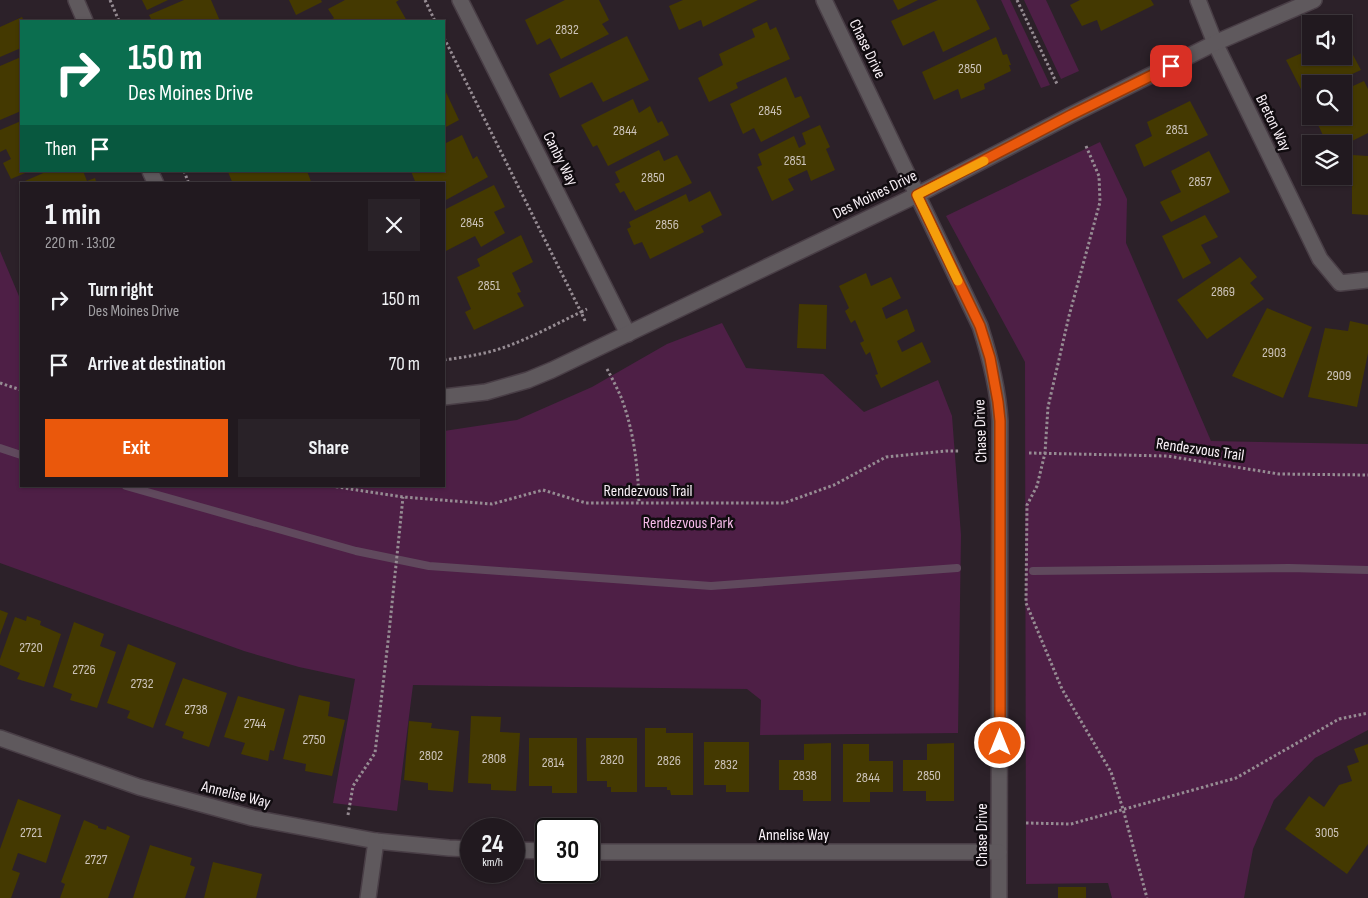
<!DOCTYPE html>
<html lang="en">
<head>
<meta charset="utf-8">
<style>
  :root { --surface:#21191f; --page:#292228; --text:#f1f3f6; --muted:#a2a0a4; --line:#3e383d; --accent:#ea580c }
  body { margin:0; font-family:"Sofia Sans Condensed",sans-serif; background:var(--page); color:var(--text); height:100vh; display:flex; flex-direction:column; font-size:19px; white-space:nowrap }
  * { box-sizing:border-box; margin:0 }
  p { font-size:16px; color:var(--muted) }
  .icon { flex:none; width:28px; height:28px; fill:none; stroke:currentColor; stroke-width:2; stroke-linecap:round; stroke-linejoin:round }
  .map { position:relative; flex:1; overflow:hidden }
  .drawer { position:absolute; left:20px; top:182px; width:425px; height:305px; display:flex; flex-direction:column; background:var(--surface); border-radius:0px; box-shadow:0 1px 4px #0004,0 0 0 1px var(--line) }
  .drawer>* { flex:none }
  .top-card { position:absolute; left:20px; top:20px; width:425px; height:152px; border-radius:0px; box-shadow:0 1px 4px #0004,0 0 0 1px var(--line); background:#0b6e4f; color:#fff; overflow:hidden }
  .fabs { position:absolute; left:1302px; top:15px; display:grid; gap:10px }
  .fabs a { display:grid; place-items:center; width:50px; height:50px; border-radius:0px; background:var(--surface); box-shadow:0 1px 4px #0004,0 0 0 1px var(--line); font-size:25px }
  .speed { position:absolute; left:460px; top:818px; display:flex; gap:10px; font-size:25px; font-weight:700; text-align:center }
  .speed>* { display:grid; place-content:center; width:65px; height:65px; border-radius:50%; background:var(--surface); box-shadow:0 1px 4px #0004,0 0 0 1px var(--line); line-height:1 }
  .speed small { font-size:12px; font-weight:400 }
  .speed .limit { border:2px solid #111; border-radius:8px; background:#fff; color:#111 }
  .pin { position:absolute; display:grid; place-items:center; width:42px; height:42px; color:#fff; margin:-21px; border-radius:10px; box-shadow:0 2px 8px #0006 }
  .me { position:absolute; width:55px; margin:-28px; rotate:0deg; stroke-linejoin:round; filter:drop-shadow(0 0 4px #0008) }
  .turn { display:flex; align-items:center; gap:18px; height:105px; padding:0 25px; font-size:22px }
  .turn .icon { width:65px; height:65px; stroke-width:2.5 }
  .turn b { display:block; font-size:35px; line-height:42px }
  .then { display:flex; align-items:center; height:48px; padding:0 25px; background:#0003; gap:10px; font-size:19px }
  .round { display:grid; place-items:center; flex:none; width:52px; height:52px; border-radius:0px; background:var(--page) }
  .headline { display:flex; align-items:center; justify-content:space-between; height:85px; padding:0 25px }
  h1 { font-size:30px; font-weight:700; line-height:38px }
  .primary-button { display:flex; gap:10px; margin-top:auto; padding:10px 25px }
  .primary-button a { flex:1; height:58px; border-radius:0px; background:var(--accent); color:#fff; font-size:20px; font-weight:700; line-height:58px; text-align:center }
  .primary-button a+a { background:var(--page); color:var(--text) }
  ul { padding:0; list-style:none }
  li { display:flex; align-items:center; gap:15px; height:65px; padding:0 25px }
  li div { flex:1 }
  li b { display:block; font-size:19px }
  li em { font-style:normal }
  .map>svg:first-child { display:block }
  .green { fill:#4e1f46 }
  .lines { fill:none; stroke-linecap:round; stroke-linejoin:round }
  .stream { stroke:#60495d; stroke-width:8 }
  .building { fill:#443901 }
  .street-casing { stroke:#493e46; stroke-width:18 }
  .path { stroke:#968c93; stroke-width:3; stroke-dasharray:2.5 2.5; stroke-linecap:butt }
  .street { stroke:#5f595d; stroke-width:15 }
  .route-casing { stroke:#983908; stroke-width:12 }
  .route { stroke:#ea580c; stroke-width:9 }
  .slow { stroke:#f59e0b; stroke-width:9 }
  .labels { text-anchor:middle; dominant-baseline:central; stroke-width:5; stroke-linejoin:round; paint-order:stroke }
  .number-label { font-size:14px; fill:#ccc3ba }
  .street-label { font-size:16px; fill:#f9f1f7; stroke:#110c10 }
  .park-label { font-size:16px; fill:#f5bbe8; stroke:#110c10 }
</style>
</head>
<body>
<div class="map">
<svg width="1368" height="898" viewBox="0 0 1368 898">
  <rect width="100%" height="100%" fill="#2c2129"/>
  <g class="green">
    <polygon points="1001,0 1010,0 1050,85 1041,88"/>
    <polygon points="1024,0 1046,0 1079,71 1061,79"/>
    <polygon points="1100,142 1127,199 1126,243 1211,441 1368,444 1368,730 1315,758 1274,800 1253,849 1244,898 1112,898 1108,883 1026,884 1025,362 946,216"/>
    <polygon points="0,251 21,301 21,486 444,486 444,431 517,420 592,387 667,344 722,323 746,368 823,374 864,412 938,380 952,416 961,535 958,733 760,735 761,700 747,689 413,685 397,811 333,803 355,679 299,667 244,651 0,563"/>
  </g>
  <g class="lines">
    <g class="stream">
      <polyline points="0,448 21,455"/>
      <polyline points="126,486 356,551 429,566 711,586 957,568"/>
      <polyline points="1033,571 1289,568 1368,570"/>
    </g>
  </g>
  <g class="building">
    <polygon points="142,0 168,0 147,10"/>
    <polygon points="184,0 211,0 220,21 152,21 149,15"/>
    <polygon points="289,0 321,0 322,2 296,15"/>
    <polygon points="345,0 399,0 396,2 407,21 329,21 334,18 328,9"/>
    <polygon points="565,0 599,0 609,20 602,24 609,34 561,59 550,38 537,45 525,20"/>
    <polygon points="683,0 758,0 703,27 701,20 679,30 669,6"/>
    <polygon points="893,0 918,0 898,10"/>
    <polygon points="938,0 976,0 990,29 943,52 934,31 903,46 891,21"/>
    <polygon points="1080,0 1151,0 1154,5 1101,31 1097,20 1082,26 1070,5"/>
    <polygon points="22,17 24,21 21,21 21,48 0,57 0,27"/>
    <polygon points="767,22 770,30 776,27 790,59 736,83 738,88 709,102 698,78 723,65 719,54 755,37 752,29"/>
    <polygon points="627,36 649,80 603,102 592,82 560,98 549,74"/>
    <polygon points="996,37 1003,55 1007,54 1011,65 1009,65 1011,71 984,84 985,89 961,99 958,89 934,100 922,72"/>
    <polygon points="1344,38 1361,70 1330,84 1311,84 1311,92 1304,95 1286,60 1311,49 1311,56 1344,56"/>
    <polygon points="21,57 21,111 0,120 0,66"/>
    <polygon points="786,77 795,98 801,96 810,117 761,142 754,128 743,134 730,104"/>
    <polygon points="1364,81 1368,89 1368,133 1344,145 1344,144 1327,144 1314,116 1344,116 1344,90"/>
    <polygon points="444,88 459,120 444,128"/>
    <polygon points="633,99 639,113 650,106 658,123 662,121 669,135 608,166 597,145 593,147 581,125"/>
    <polygon points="1190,101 1208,135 1144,167 1135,145 1152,136 1147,122"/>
    <polygon points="21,121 21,171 30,171 11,179 3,163 11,159 6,149 0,152 0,130"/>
    <polygon points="820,125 830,147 826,149 835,170 811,181 807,170 788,179 794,190 772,201 757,167 762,165 758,154 794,136 799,148 806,144 802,133"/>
    <polygon points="462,135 473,159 477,156 488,177 444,201 444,184 416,184 411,171 444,171 444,144"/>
    <polygon points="659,150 664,161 677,155 692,183 635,211 624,191 620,193 615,184 620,182 615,172"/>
    <polygon points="1209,151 1230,192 1171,222 1160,202 1181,192 1171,171"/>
    <polygon points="1352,155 1368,156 1368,215 1352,214"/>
    <polygon points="48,171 83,171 87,181 95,178 97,184 18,184"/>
    <polygon points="229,171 307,171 312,184 233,184 228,172"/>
    <polygon points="494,185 505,207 494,212 505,233 481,247 475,236 444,252 444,210"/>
    <polygon points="710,191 722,215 701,226 704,232 650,259 642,242 634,245 627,229 631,227 629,222 686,194 689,202"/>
    <polygon points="1205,215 1218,237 1201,245 1211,263 1183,279 1162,236"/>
    <polygon points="521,235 533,262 512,273 521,292 517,293 524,306 474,330 465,312 471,309 457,277 480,266 477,259"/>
    <polygon points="1240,257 1257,277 1250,283 1264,299 1207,339 1177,300"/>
    <polygon points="866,273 871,286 891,277 901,298 882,308 886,319 907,309 915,331 897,341 902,352 922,342 931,362 881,388 875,375 878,374 870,352 866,355 860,343 864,341 855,320 851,323 845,311 849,308 839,286"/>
    <polygon points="799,304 827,305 826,349 797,348"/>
    <polygon points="1267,308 1312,327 1283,398 1232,376"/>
    <polygon points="1350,321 1368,325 1368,353 1357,407 1308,397 1325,328 1348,331"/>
    <polygon points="0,610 8,613 0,635"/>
    <polygon points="27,616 41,621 40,625 61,634 44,687 17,679 20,673 0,665 0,659 15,617 26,621"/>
    <polygon points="74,622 104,634 100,646 116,652 97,708 70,700 72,694 53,687"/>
    <polygon points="128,644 176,663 153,728 127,718 130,711 107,703"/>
    <polygon points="183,678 227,693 209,747 182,738 184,732 165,725"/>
    <polygon points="299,695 330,702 328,716 345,720 332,776 305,771 306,764 283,759"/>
    <polygon points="238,696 285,709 274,751 270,750 268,761 241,754 245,743 224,737"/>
    <polygon points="471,716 501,717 500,732 520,733 516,791 491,790 491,784 468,783"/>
    <polygon points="409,721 432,723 431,728 459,731 453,792 428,790 428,783 404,780"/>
    <polygon points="645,728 666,728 666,733 693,733 693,795 671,795 670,790 667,790 667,787 645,787"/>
    <polygon points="529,738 577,738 577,793 552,793 552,786 529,786"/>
    <polygon points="586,738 637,738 637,792 611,792 611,787 607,787 607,781 587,781"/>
    <polygon points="704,742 749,742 749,792 726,792 726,785 704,785"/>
    <polygon points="831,743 831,801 803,801 803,790 779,790 779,760 804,760 804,744"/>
    <polygon points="954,743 954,801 926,801 926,791 903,791 903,760 927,760 927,744"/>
    <polygon points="843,744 869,744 869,761 893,761 893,792 870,792 870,802 843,802"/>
    <polygon points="1368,744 1368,844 1347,874 1285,829 1309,796 1324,807 1339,785 1352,781 1347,766 1359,762 1354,749"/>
    <polygon points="18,799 61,815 46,863 18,853 12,870 20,873 11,898 0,898 0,849"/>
    <polygon points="84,820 98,826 98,828 106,830 107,826 130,836 108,898 60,898 65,884 61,882"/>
    <polygon points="150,845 192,858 190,865 195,867 185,898 133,898"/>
    <polygon points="213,862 262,874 256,898 204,898"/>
    <rect x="1058" y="887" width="28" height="11"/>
  </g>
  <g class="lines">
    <defs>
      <g id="street">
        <polyline points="76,0 85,21"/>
        <polyline points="460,0 628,334"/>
        <path d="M824,0L980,326C990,357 998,388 1000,421L999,898"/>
        <polyline points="1198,0 1215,43 1320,259 1340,283 1368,280"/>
        <polyline points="150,171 156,184"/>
        <polyline points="444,397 486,392 528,380 552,370 917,195 1071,115 1215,43 1314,0"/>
        <polyline points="0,738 139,787 253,818 376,841 449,848 471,849"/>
        <polyline points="514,850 546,851"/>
        <polyline points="589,852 999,852"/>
        <polyline points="368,898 376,841"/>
      </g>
    </defs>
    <use href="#street" class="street-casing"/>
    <g class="path">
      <polyline points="110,0 119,21"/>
      <polyline points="425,0 435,21"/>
      <polyline points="1017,0 1057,84"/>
      <path d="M444,38L581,312C556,324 531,338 505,347C486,354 465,357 444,360"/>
      <polyline points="1086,146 1099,176 1100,202 1069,316 1048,407 1045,453 1037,486 1027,505 1026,603 1062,689 1111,772 1123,809 1147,898"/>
      <polyline points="184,171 189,184"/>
      <polyline points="585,321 581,312 587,309"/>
      <path d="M607,369C612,378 617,388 621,397C634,431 638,467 639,503"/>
      <polyline points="0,383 21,390"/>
      <polyline points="1029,453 1167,456 1279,474 1368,475"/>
      <polyline points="331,486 403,497 492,504 543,490 586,503 784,503 834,485 886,457 946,451 960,451"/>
      <polyline points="348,815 353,786 375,753 389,633 403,497"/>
      <polyline points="1026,823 1071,824 1236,778 1339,719 1368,713"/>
    </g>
    <use href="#street" class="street"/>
  </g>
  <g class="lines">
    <defs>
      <polyline id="route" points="1000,743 1000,421 998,402 990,358 980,326 917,195 1071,115 1171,66"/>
    </defs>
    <use href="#route" class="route-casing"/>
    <use href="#route" class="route"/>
    <polyline class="slow" points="958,281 917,195 984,161"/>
  </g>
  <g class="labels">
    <g class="number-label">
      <text x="567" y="29">2832</text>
      <text x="970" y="68">2850</text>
      <text x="770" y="110">2845</text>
      <text x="1177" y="129">2851</text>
      <text x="625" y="130">2844</text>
      <text x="795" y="160">2851</text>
      <text x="653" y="177">2850</text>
      <text x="1200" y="181">2857</text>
      <text x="472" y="222">2845</text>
      <text x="667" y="224">2856</text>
      <text x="489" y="285">2851</text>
      <text x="1223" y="291">2869</text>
      <text x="1274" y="352">2903</text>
      <text x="1339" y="375">2909</text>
      <text x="31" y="647">2720</text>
      <text x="84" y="669">2726</text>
      <text x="142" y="683">2732</text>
      <text x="196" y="709">2738</text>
      <text x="255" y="723">2744</text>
      <text x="314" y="739">2750</text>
      <text x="431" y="755">2802</text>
      <text x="494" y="758">2808</text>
      <text x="612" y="759">2820</text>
      <text x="669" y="760">2826</text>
      <text x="553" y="762">2814</text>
      <text x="726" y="764">2832</text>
      <text x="805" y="775">2838</text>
      <text x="929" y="775">2850</text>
      <text x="868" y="777">2844</text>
      <text x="31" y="832">2721</text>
      <text x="1327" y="832">3005</text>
      <text x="96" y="859">2727</text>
    </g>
    <g class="street-label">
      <text transform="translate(867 49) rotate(64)">Chase Drive</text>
      <text transform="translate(1273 123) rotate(64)">Breton Way</text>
      <text transform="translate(560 159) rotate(63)">Canby Way</text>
      <text transform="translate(875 195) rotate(-26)">Des Moines Drive</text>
      <text transform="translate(981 431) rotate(-92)">Chase Drive</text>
      <text transform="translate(1200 450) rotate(8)">Rendezvous Trail</text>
      <text x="648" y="491">Rendezvous Trail</text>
      <text transform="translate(236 795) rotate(14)">Annelise Way</text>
      <text x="794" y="835">Annelise Way</text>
      <text transform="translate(982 835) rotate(-90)">Chase Drive</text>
    </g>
    <g class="park-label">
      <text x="688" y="523">Rendezvous Park</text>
    </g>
  </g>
</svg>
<div class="fabs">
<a><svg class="icon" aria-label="sound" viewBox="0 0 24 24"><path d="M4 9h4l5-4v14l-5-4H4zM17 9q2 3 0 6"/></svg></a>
<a><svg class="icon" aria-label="search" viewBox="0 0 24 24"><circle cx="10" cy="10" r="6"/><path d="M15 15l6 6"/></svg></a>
<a><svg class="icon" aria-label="layers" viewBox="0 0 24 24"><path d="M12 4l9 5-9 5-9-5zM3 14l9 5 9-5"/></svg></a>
</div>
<div class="speed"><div>24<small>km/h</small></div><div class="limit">30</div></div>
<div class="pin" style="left:1171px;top:66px;background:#d93025"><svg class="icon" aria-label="arrive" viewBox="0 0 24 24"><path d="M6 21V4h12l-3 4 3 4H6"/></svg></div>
<svg class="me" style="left:1000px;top:743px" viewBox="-20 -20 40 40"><circle r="17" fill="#ea580c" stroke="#fff" stroke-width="3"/><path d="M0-11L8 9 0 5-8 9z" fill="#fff"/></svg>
<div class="top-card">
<div class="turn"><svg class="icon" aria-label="right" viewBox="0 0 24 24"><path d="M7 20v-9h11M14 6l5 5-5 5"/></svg><div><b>150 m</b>Des Moines Drive</div></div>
<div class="then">Then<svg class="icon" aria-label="arrive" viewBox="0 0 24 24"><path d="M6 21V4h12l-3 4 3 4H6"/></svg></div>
</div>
<section class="drawer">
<div class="headline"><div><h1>1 min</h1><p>220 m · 13:02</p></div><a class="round"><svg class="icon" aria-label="close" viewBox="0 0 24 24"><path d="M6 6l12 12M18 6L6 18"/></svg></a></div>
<ul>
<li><svg class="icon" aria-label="right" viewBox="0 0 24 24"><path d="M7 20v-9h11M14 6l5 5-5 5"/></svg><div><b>Turn right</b><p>Des Moines Drive</p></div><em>150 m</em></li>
<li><svg class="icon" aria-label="arrive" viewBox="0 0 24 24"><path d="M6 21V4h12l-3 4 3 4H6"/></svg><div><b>Arrive at destination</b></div><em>70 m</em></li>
</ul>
<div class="primary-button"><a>Exit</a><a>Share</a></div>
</section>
</div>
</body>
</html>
